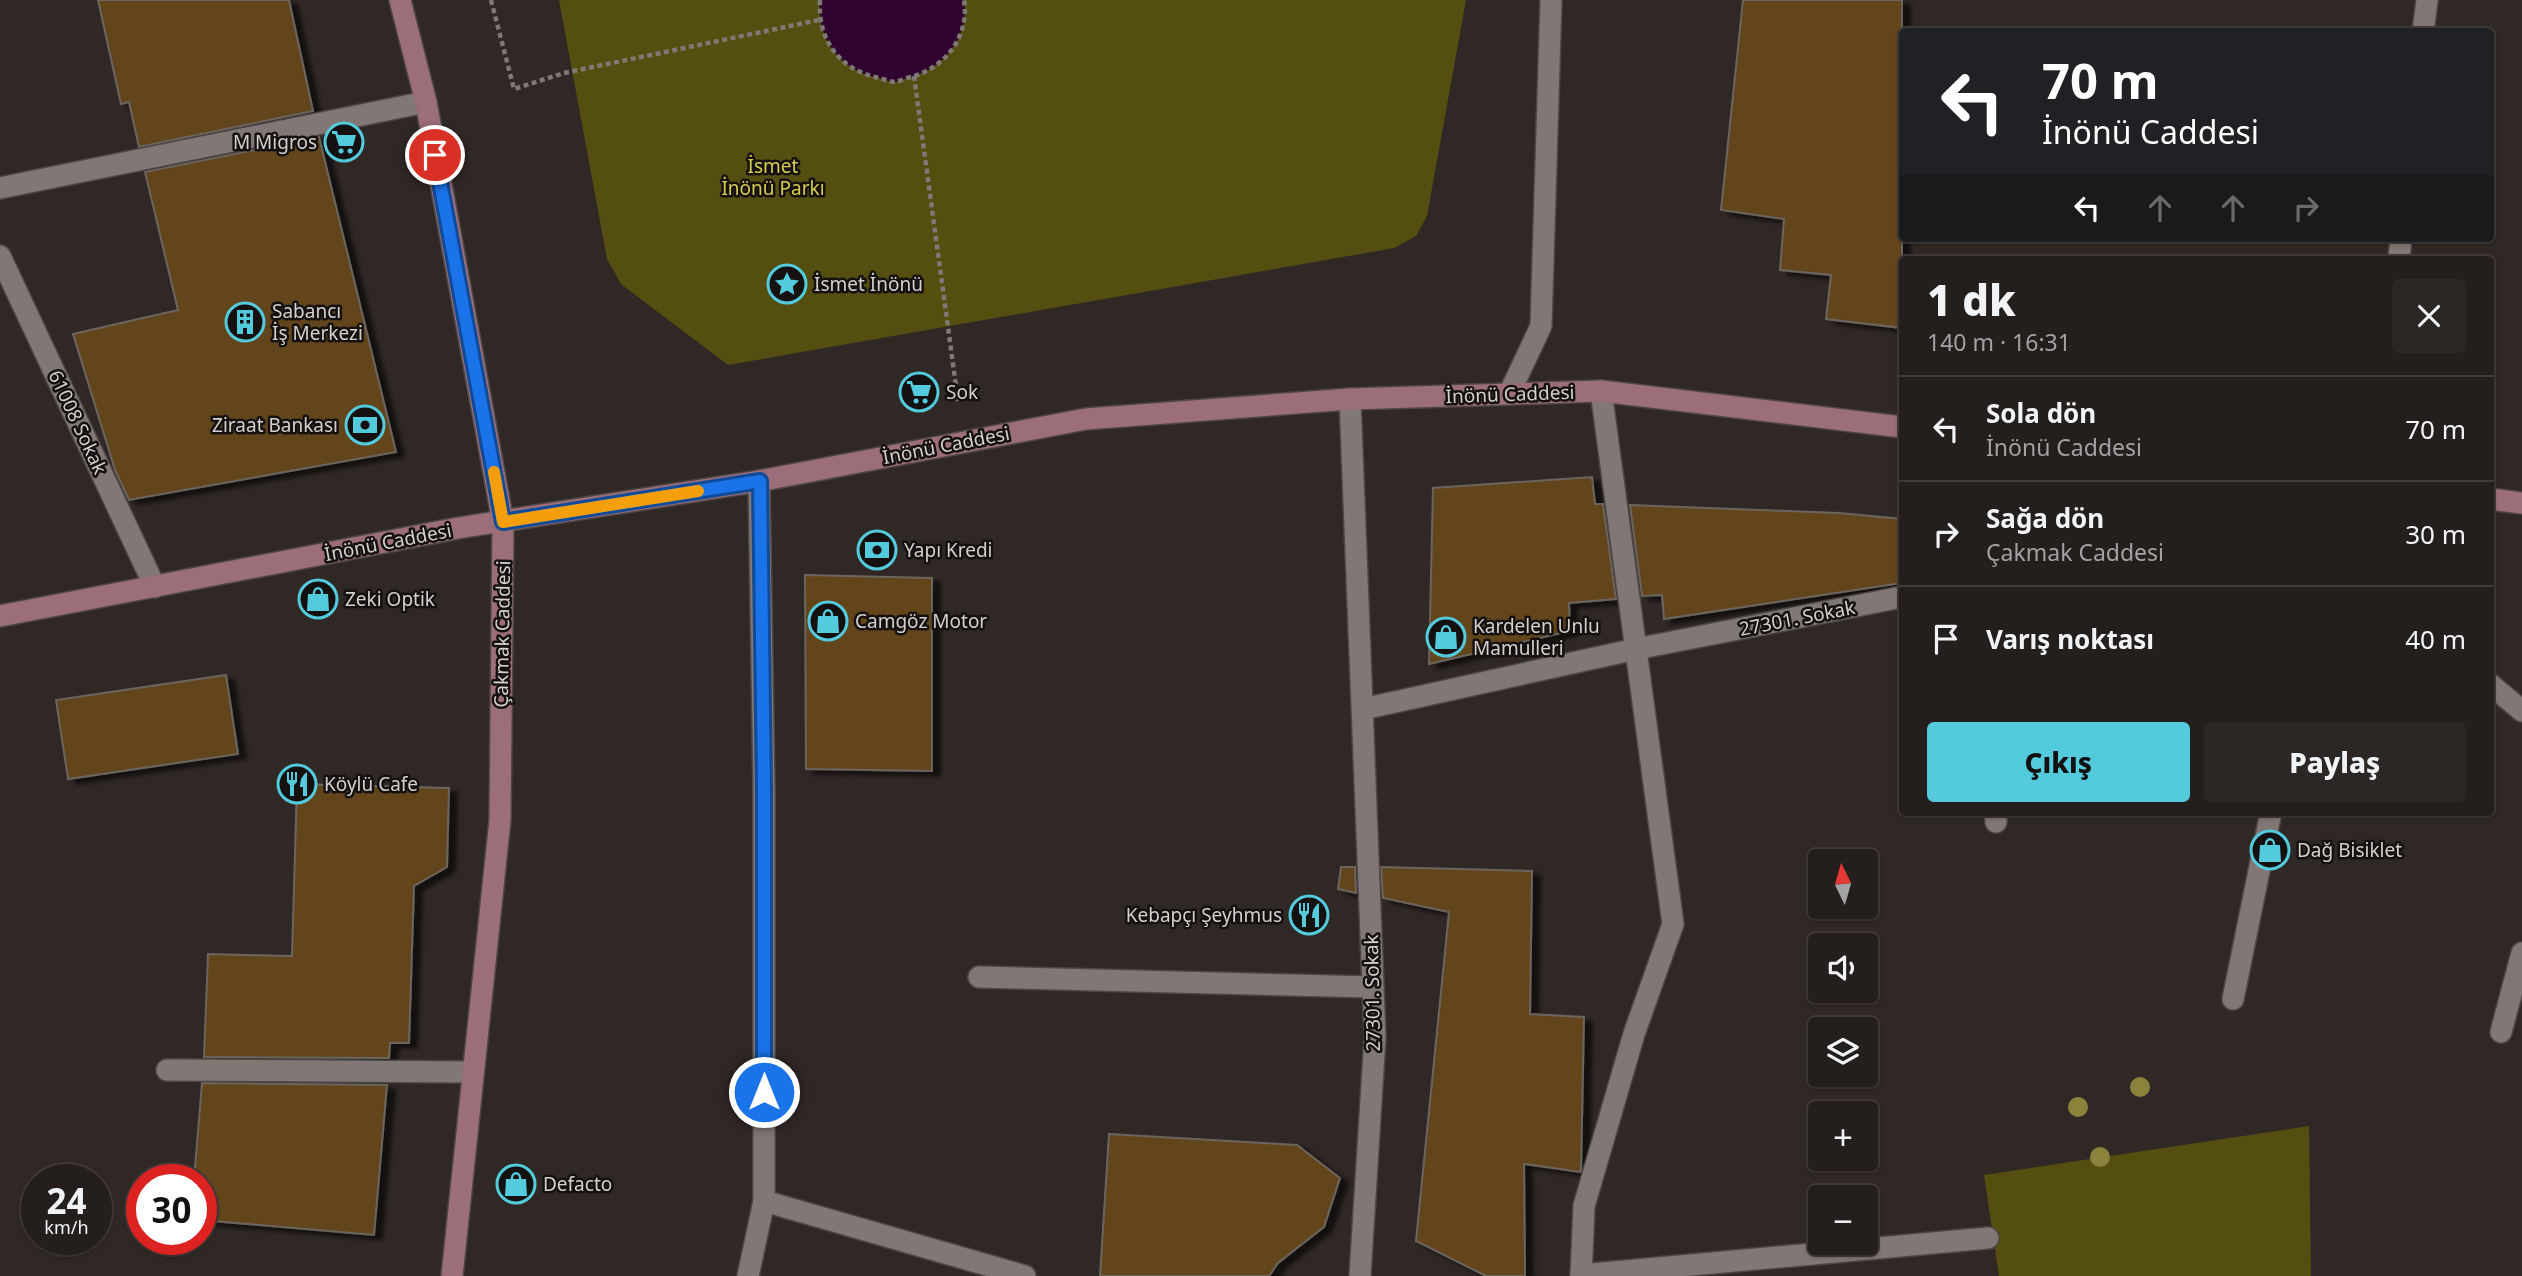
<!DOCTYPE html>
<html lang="tr">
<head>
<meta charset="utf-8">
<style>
  :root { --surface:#241e1c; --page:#2c2725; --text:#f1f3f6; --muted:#a3a2a3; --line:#413c3b; --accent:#54cadd }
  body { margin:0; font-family:"Noto Sans",sans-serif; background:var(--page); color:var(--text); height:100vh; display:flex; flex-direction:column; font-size:26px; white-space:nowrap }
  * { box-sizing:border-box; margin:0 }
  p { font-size:23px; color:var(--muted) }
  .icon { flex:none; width:38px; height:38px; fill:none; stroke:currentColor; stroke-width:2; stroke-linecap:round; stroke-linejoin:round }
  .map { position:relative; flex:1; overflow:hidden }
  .panel { position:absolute; left:1899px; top:256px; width:595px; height:560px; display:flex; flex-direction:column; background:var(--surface); border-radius:7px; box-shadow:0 2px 5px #0004,0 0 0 2px var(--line) }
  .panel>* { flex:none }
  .top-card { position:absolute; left:1899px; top:28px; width:595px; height:214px; border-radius:7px; box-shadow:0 2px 5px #0004,0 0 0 2px var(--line); background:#202124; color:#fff; overflow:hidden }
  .needle { width:46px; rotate:355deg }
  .buttons { position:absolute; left:1808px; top:849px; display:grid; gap:14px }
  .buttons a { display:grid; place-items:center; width:70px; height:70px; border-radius:7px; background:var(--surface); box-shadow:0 2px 5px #0004,0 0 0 2px var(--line); font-size:35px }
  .speed { position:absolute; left:21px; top:1164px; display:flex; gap:14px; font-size:35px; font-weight:700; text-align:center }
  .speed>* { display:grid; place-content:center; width:91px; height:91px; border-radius:50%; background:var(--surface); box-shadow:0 2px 5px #0004,0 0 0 2px var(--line); line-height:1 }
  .speed small { font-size:18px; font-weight:400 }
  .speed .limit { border:10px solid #d22; background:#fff; color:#111 }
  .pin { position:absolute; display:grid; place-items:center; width:60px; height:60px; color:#fff; margin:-30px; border:4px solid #fff; border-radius:50%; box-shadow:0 2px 7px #0007 }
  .me { position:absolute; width:77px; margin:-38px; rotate:0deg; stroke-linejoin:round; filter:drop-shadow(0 0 5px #0008) }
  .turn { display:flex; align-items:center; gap:24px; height:147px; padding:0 28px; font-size:32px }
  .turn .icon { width:91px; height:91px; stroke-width:2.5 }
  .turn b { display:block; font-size:49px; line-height:60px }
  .lanes { display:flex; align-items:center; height:66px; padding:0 28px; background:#0003; justify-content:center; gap:35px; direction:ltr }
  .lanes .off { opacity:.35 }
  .round { display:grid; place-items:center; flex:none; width:74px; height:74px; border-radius:7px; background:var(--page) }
  .overview { display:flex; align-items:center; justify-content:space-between; height:119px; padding:0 28px }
  h1 { font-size:42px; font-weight:800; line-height:52px }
  .cta { display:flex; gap:14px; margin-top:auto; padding:14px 28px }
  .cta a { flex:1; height:80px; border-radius:7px; background:var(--accent); color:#111; font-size:28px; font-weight:800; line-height:80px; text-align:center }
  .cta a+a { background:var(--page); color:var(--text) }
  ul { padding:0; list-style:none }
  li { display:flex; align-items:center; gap:21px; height:105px; padding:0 28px; border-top:2px solid var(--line) }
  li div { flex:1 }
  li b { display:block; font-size:26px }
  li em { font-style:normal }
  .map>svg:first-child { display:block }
  .green { fill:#544f11 }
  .water { fill:#300431 }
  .building { fill:#64451d; stroke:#6b655f; stroke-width:2; filter:url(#shadow) }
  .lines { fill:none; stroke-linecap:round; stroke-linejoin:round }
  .street-casing { stroke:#4d4644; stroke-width:24 }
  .secondary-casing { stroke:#4d4644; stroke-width:24 }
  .path { stroke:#7f7976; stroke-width:4.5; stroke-dasharray:5 3.5; stroke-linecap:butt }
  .street { stroke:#817774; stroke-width:21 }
  .secondary { stroke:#9b6e79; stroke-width:21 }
  .tree { fill:#8b833b }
  .route-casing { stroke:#114b97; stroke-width:18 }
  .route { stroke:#1a73e8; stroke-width:12 }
  .slow { stroke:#f59e0b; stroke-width:12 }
  .labels { text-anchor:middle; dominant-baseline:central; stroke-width:5; stroke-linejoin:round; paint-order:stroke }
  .poi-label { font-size:19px; fill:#d5d0ce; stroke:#151110; text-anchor:start }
  .park-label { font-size:19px; fill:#d6cd4d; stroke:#151110 }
  .street-label { font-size:19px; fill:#d5d0ce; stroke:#151110 }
</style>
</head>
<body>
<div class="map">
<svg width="2522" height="1276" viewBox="0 0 2522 1276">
  <defs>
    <filter id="shadow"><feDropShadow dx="8" dy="4.5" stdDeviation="2" flood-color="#0009"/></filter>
  </defs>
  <rect width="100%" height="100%" fill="#302825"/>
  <g class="green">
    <polygon points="559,0 1466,0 1427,216 1416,236 1394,248 728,365 621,284 607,259"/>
    <polygon points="2309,1126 2311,1276 1999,1276 1984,1175"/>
  </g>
  <path class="water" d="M820,0H964C970,36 944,68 911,77C906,78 900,81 895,82C890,82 884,79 879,78C840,70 817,40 820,0Z"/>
  <g class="building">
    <polygon points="98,0 289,0 313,111 139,147 129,102 121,104"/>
    <polygon points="1743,0 1902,0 1902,328 1826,319 1831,275 1780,270 1784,219 1721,210"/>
    <polygon points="319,137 396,452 129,500 115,470 73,334 178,310 145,172"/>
    <polygon points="1592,477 1595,504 1603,504 1616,599 1569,603 1570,631 1429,664 1433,488"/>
    <polygon points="1630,505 1839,513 1902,519 1902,583 1664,619 1662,595 1642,596"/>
    <polygon points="805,575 932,578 932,771 806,769"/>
    <polygon points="226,675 238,754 68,779 56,700"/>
    <polygon points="297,784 449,788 447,867 414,886 409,1043 390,1043 389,1058 204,1057 208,954 292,956"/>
    <polygon points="1341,867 1355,867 1356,893 1338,889"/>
    <polygon points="1381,867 1532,871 1530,1014 1584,1017 1581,1170 1580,1172 1524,1164 1525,1276 1486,1276 1416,1241 1449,912 1383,898"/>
    <polygon points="202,1083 387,1085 374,1235 201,1220 201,1180 194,1180"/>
    <polygon points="1109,1134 1297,1145 1340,1178 1324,1227 1278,1263 1269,1276 1100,1276"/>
  </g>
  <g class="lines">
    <defs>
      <g id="street">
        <polyline points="2423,32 2427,0"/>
        <polyline points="0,188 426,102"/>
        <polyline points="0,256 155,587"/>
        <polyline points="2399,259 2401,238"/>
        <polyline points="1509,394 1541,326 1551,0"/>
        <polyline points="1350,399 1375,1037 1360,1276"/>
        <polyline points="2490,684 2522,711"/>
        <polyline points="1363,709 1636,649 1902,597"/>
        <polyline points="1995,812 1996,822"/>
        <polyline points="979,977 1373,987"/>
        <polyline points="2233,999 2271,812"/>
        <polyline points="2501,1032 2522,953"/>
        <polyline points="167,1070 473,1072"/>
        <polyline points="764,1201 1025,1276"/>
        <polyline points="1581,1275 1988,1238"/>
        <polyline points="748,1276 764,1201 764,790 759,481"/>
        <polyline points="1581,1276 1584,1206 1634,1034 1673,924 1601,391"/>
      </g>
      <g id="secondary">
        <polyline points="400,0 426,102 503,522 500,820 452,1276"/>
        <polyline points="2490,499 2522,503"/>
        <polyline points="0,616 458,528 759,481 1086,419 1350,399 1601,391 1902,427"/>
      </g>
    </defs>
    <use href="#street" class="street-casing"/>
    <use href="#secondary" class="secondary-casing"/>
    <g class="path">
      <polyline points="491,0 514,89 564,73 819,20"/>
      <path d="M820,0C817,40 840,70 879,78C884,79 890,82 895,82C900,81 906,78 911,77C945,68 970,36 964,0"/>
      <polyline points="914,76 958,401"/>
    </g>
    <use href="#street" class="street"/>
    <use href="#secondary" class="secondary"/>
  </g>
  <g class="tree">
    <circle cx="2140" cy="1087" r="10"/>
    <circle cx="2078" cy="1107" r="10"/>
    <circle cx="2100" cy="1157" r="10"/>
  </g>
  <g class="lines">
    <defs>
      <polyline id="route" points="435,155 503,522 760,481 764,790 764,1092"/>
    </defs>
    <use href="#route" class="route-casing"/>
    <use href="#route" class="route"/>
    <polyline class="slow" points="494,472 503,522 698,491"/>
  </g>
  <defs>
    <symbol id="supermarket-ring" viewBox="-11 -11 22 22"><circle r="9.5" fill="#151110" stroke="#54cadd" stroke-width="1.5"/><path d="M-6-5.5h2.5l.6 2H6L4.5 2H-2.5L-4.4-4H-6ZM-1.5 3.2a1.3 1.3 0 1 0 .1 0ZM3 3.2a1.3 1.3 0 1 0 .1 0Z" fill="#54cadd"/></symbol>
    <symbol id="sight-ring" viewBox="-11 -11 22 22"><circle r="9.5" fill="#151110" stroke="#54cadd" stroke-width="1.5"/><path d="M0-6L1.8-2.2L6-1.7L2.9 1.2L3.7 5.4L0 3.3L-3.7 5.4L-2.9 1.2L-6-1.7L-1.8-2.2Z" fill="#54cadd"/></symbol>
    <symbol id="building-ring" viewBox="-11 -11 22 22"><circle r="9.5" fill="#151110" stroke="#54cadd" stroke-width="1.5"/><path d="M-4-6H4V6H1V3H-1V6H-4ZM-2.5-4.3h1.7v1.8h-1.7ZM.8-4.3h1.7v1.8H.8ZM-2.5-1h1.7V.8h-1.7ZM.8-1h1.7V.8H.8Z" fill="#54cadd"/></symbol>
    <symbol id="bank-ring" viewBox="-11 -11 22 22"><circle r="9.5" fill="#151110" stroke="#54cadd" stroke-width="1.5"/><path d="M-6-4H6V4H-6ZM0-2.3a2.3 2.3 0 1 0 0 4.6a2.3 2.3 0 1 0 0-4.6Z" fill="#54cadd"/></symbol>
    <symbol id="shop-ring" viewBox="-11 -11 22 22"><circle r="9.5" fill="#151110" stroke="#54cadd" stroke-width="1.5"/><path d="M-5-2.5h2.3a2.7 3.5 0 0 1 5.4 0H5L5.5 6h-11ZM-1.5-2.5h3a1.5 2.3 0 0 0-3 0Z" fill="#54cadd"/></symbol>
    <symbol id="restaurant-ring" viewBox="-11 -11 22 22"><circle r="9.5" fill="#151110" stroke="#54cadd" stroke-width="1.5"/><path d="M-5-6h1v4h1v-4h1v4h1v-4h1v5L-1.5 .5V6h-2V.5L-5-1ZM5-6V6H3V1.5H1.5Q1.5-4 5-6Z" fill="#54cadd"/></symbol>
  </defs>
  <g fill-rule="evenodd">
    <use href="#supermarket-ring" x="322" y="120" width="44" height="44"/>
    <use href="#sight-ring" x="765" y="262" width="44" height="44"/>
    <use href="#building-ring" x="223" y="300" width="44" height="44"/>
    <use href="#supermarket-ring" x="897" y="370" width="44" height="44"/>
    <use href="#bank-ring" x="343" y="403" width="44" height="44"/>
    <use href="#bank-ring" x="855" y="528" width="44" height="44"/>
    <use href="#shop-ring" x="296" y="577" width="44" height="44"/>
    <use href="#shop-ring" x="806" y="599" width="44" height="44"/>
    <use href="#shop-ring" x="1424" y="615" width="44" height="44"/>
    <use href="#restaurant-ring" x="275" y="762" width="44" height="44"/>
    <use href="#shop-ring" x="2248" y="828" width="44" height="44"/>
    <use href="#restaurant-ring" x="1287" y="893" width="44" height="44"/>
    <use href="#shop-ring" x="494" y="1162" width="44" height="44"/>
  </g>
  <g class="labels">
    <g class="poi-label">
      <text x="317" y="142" text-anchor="end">M Migros</text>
      <text x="814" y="284">İsmet İnönü</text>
      <text x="272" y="311">Sabancı<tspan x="272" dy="22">İş Merkezi</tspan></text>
      <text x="946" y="392">Sok</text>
      <text x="338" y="425" text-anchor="end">Ziraat Bankası</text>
      <text x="904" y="550">Yapı Kredi</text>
      <text x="345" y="599">Zeki Optik</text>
      <text x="855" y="621">Camgöz Motor</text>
      <text x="1473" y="626">Kardelen Unlu<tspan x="1473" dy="22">Mamulleri</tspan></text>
      <text x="324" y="784">Köylü Cafe</text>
      <text x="2297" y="850">Dağ Bisiklet</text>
      <text x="1282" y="915" text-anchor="end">Kebapçı Şeyhmus</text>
      <text x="543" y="1184">Defacto</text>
    </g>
    <g class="park-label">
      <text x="773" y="166">İsmet<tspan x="773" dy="22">İnönü Parkı</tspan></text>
    </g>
    <g class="street-label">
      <text transform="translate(1510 394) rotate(-2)">İnönü Caddesi</text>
      <text transform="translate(78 422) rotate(65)">61008 Sokak</text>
      <text transform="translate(946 445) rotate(-11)">İnönü Caddesi</text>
      <text transform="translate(388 542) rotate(-11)">İnönü Caddesi</text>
      <text transform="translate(1797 618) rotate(-11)">27301. Sokak</text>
      <text transform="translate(502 634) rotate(-89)">Çakmak Caddesi</text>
      <text transform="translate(1372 993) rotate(-91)">27301. Sokak</text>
    </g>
  </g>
</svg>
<div class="buttons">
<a><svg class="needle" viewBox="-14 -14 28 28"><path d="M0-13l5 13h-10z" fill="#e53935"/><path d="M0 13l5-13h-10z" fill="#a3a2a3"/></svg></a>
<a><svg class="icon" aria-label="sound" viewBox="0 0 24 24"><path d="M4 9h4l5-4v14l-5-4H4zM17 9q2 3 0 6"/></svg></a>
<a><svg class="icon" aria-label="layers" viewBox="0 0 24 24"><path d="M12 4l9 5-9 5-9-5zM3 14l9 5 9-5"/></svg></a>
<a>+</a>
<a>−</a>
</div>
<div class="speed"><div>24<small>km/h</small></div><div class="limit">30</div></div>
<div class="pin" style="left:435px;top:155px;background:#d93025"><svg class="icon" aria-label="arrive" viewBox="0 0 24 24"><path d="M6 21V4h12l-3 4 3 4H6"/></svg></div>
<svg class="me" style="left:764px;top:1092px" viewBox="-20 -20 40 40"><circle r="17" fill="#1a73e8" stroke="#fff" stroke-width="3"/><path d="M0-11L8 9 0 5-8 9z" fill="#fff"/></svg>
<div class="top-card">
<div class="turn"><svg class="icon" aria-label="left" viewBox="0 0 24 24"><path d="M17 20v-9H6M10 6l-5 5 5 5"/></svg><div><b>70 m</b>İnönü Caddesi</div></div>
<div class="lanes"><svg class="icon" aria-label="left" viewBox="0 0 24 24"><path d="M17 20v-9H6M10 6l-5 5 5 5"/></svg><svg class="icon off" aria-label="ahead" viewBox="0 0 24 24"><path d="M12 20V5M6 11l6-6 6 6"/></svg><svg class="icon off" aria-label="ahead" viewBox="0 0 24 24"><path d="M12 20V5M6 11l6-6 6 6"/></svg><svg class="icon off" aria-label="right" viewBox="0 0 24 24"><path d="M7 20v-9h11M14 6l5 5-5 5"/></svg></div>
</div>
<section class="panel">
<div class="overview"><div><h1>1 dk</h1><p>140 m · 16:31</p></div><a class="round"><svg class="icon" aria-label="close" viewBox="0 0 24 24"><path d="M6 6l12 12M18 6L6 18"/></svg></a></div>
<ul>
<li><svg class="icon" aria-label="left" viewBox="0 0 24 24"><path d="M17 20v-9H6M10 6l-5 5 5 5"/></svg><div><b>Sola dön</b><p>İnönü Caddesi</p></div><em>70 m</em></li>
<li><svg class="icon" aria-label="right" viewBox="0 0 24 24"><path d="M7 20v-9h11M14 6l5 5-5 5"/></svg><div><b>Sağa dön</b><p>Çakmak Caddesi</p></div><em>30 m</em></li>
<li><svg class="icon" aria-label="arrive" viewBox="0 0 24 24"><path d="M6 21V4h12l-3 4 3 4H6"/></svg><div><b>Varış noktası</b></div><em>40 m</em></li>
</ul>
<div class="cta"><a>Çıkış</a><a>Paylaş</a></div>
</section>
</div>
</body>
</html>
